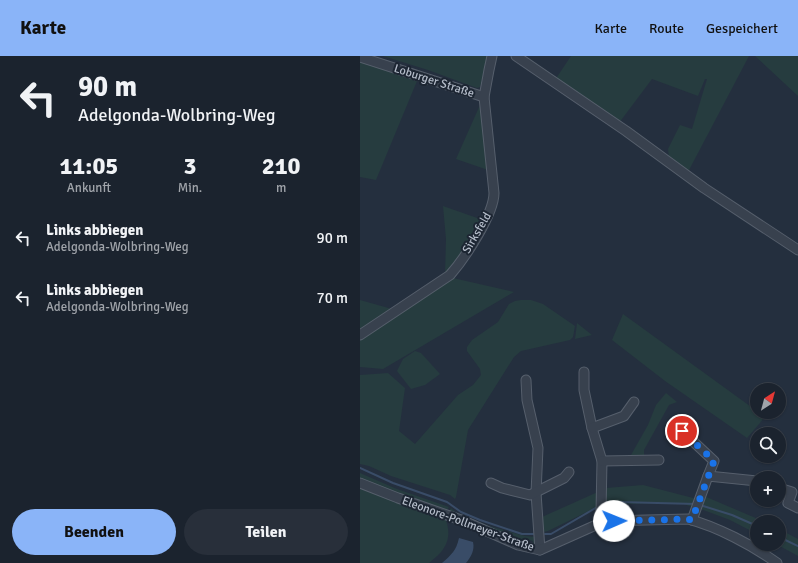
<!DOCTYPE html>
<html lang="de">
<head>
<meta charset="utf-8">
<style>
  :root { --surface:#1b232e; --page:#282f3a; --text:#f1f3f6; --muted:#a0a4aa; --line:#39404a; --accent:#8ab4f8 }
  body { margin:0; font-family:Signika,sans-serif; background:var(--page); color:var(--text); height:100vh; display:flex; flex-direction:column; font-size:15px; white-space:nowrap }
  * { box-sizing:border-box; margin:0 }
  p { font-size:13px; color:var(--muted) }
  .icon { flex:none; width:22px; height:22px; fill:none; stroke:currentColor; stroke-width:2; stroke-linecap:round; stroke-linejoin:round }
  .map { position:relative; flex:1; overflow:hidden }
  .details { display:flex; flex-direction:column; background:var(--surface); width:360px }
  .details>* { flex:none }
  .top-card { background:#1b232e; color:var(--text); overflow:hidden }
  .needle { width:26px; rotate:36deg }
  .tools { position:absolute; left:390px; top:327px; display:grid; gap:8px }
  .tools a { display:grid; place-items:center; width:36px; height:36px; border-radius:50%; background:var(--surface); box-shadow:0 1px 3px #0004,0 0 0 1px var(--line); font-size:20px }
  .pin { position:absolute; display:grid; place-items:center; width:34px; height:34px; color:#fff; margin:-17px; border:2px solid #fff; border-radius:50%; box-shadow:0 1px 4px #0007 }
  .me { position:absolute; width:44px; margin:-22px; rotate:89deg; stroke-linejoin:round; filter:drop-shadow(0 0 3px #0008) }
  .turn { display:flex; align-items:center; gap:14px; height:84px; padding:0 12px; font-size:18px }
  .turn .icon { width:52px; height:52px; stroke-width:2.5 }
  .turn b { display:block; font-size:28px; line-height:34px }
  .eta { display:flex; justify-content:space-evenly; align-items:center; height:68px; text-align:center }
  .eta b { font-size:24px; font-weight:800; line-height:28px }
  .cta { display:flex; gap:8px; margin-top:auto; padding:8px 12px }
  .cta a { flex:1; height:46px; border-radius:24px; background:var(--accent); color:#111; font-size:16px; font-weight:800; line-height:46px; text-align:center }
  .cta a+a { background:var(--page); color:var(--text) }
  ul { padding:0; list-style:none }
  li { display:flex; align-items:center; gap:12px; height:60px; padding:0 12px }
  li div { flex:1 }
  li b { display:block; font-size:15px }
  li em { font-style:normal }
  header { display:flex; align-items:center; gap:24px; box-sizing:border-box; height:56px; padding:0 20px; background:var(--accent); color:#111 }
  header strong { font-size:19px }
  nav { display:flex; gap:22px; margin-inline-start:auto; font-size:14px }
  main { display:flex; flex:1; min-height:0 }
  .map>svg:first-child { display:block }
  .green { fill:#263c3f }
  .water { fill:#394c67 }
  .lines { fill:none; stroke-linecap:round; stroke-linejoin:round }
  .stream { stroke:#394c67; stroke-width:2 }
  .minor-casing { stroke:#565f6c; stroke-width:11 }
  .minor { stroke:#38414e; stroke-width:9 }
  .route { stroke:#1a73e8; stroke-width:7; stroke-dasharray:0 12.6 }
  .labels { text-anchor:middle; dominant-baseline:central; stroke-width:4; stroke-linejoin:round; paint-order:stroke }
  .street-label { font-size:12px; fill:#b4bcc9; stroke:#1d2633 }
</style>
</head>
<body>
<header>
<strong>Karte</strong>
<nav><a>Karte</a><a>Route</a><a>Gespeichert</a></nav>
</header>
<main>
<section class="details">
<div class="top-card">
<div class="turn"><svg class="icon" aria-label="left" viewBox="0 0 24 24"><path d="M17 20v-9H6M10 6l-5 5 5 5"/></svg><div><b>90 m</b>Adelgonda-Wolbring-Weg</div></div>
</div>
<div class="eta">
<div><b>11:05</b><p>Ankunft</p></div>
<div><b>3</b><p>Min.</p></div>
<div><b>210</b><p>m</p></div>
</div>
<ul>
<li><svg class="icon" aria-label="left" viewBox="0 0 24 24"><path d="M17 20v-9H6M10 6l-5 5 5 5"/></svg><div><b>Links abbiegen</b><p>Adelgonda-Wolbring-Weg</p></div><em>90 m</em></li>
<li><svg class="icon" aria-label="left" viewBox="0 0 24 24"><path d="M17 20v-9H6M10 6l-5 5 5 5"/></svg><div><b>Links abbiegen</b><p>Adelgonda-Wolbring-Weg</p></div><em>70 m</em></li>
</ul>
<div class="cta"><a>Beenden</a><a>Teilen</a></div>
</section>
<div class="map">
<svg width="438" height="507" viewBox="0 0 438 507">
  <rect width="100%" height="100%" fill="#242f3e"/>
  <g class="green">
    <polygon points="23,0 128,0 120,31 117,32 68,14"/>
    <polygon points="211,0 389,0 328,116 309,102 308,93 320,69 332,73 347,23 345,23 338,40 292,23 259,67 195,24"/>
    <polygon points="395,0 438,0 438,40"/>
    <polygon points="0,5 53,22 52,24 57,25 16,124 0,121"/>
    <polygon points="120,49 128,114 96,103"/>
    <polygon points="83,150 120,163 95,207 85,218 86,183"/>
    <polygon points="93,222 154,236 23,313 0,311 0,244 32,253"/>
    <polygon points="161,244 171,244 183,248 215,270 213,281 210,284 161,295 154,301 108,374 96,441 95,443 90,439 31,420 9,410 0,408 0,319 28,317 45,332 39,375 55,388 98,339 113,329 121,319 120,313 107,295 107,291 112,284 138,266 149,248 155,245"/>
    <polygon points="263,258 405,361 387,382 305,325 252,284"/>
    <polygon points="217,267 232,279 215,283"/>
    <polygon points="55,295 61,297 80,318 65,329 51,333 37,315 43,303"/>
    <polygon points="306,337 317,346 309,349 284,394 284,399 271,399 288,369 296,349"/>
    <polygon points="0,417 37,433 89,451 85,456 0,424"/>
    <polygon points="283,429 337,443 332,451 321,447 259,448 244,451 246,432"/>
    <path d="M0,433L85,462C90,474 90,485 81,496C78,500 73,503 69,507H0Z"/>
    <polygon points="240,435 239,450 188,475 183,476 182,461"/>
    <polygon points="344,440 398,463 404,466 397,466 397,478 370,464 338,452"/>
    <polygon points="91,452 95,456 129,470 165,480 176,481 174,490 172,490 173,485 165,483 163,487 160,487 160,485 138,478 88,457"/>
    <polygon points="419,473 438,483 438,500 416,488 419,488"/>
  </g>
  <path class="water" d="M99,482L113,486C115,494 111,501 106,507H82C92,498 96,495 99,482Z"/>
  <g class="lines">
    <g class="stream">
      <polyline points="0,412 33,427 87,446 101,456 120,464 162,478 173,478"/>
      <polyline points="244,447 259,446 336,448"/>
      <polyline points="340,449 372,459 397,470"/>
      <polyline points="185,478 191,478 239,450"/>
      <polyline points="419,481 438,490"/>
    </g>
    <defs>
      <g id="minor">
        <polyline points="156,0 266,75 344,132 438,194"/>
        <polyline points="0,1 124,41"/>
        <path d="M0,279L90,219C105,202 134,158 134,137L124,41L129,14L132,0"/>
        <polyline points="224,316 224,334 232,372 242,405 241,456 245,465"/>
        <polyline points="166,324 167,344 178,392 176,437 180,494"/>
        <polyline points="232,372 264,360 274,346"/>
        <polyline points="322,375 354,405 348,420"/>
        <polyline points="242,405 299,404"/>
        <path d="M0,427L38,442L104,465L158,489L180,494L245,465L328,463C358,471 392,489 417,507"/>
        <polyline points="131,427 142,432 170,439 204,422 209,416"/>
        <polyline points="419,432 432,436 428,447 438,452"/>
        <polyline points="332,464 348,420 397,425"/>
      </g>
    </defs>
    <use href="#minor" class="minor-casing"/>
    <use href="#minor" class="minor"/>
  </g>
  <g class="lines">
    <polyline class="route" points="254,465 328,463 332,464 354,405 322,375"/>
  </g>
  <g class="labels">
    <g class="street-label">
      <text transform="translate(74 25) rotate(18)">Loburger Straße</text>
      <text transform="translate(117 177) rotate(-60)">Sirksfeld</text>
      <text transform="translate(108 468) rotate(20)">Eleonore-Pollmeyer-Straße</text>
    </g>
  </g>
</svg>
<div class="tools">
<a><svg class="needle" viewBox="-14 -14 28 28"><path d="M0-13l5 13h-10z" fill="#e53935"/><path d="M0 13l5-13h-10z" fill="#a0a4aa"/></svg></a>
<a><svg class="icon" aria-label="search" viewBox="0 0 24 24"><circle cx="10" cy="10" r="6"/><path d="M15 15l6 6"/></svg></a>
<a>+</a>
<a>−</a>
</div>
<div class="pin" style="left:322px;top:375px;background:#d93025"><svg class="icon" aria-label="arrive" viewBox="0 0 24 24"><path d="M6 21V4h12l-3 4 3 4H6"/></svg></div>
<svg class="me" style="left:254px;top:465px" viewBox="-20 -20 40 40"><circle r="19" fill="#fff"/><path d="M0-13L10 11 0 6-10 11z" fill="#1a73e8"/></svg>
</div>
</main>
</body>
</html>
